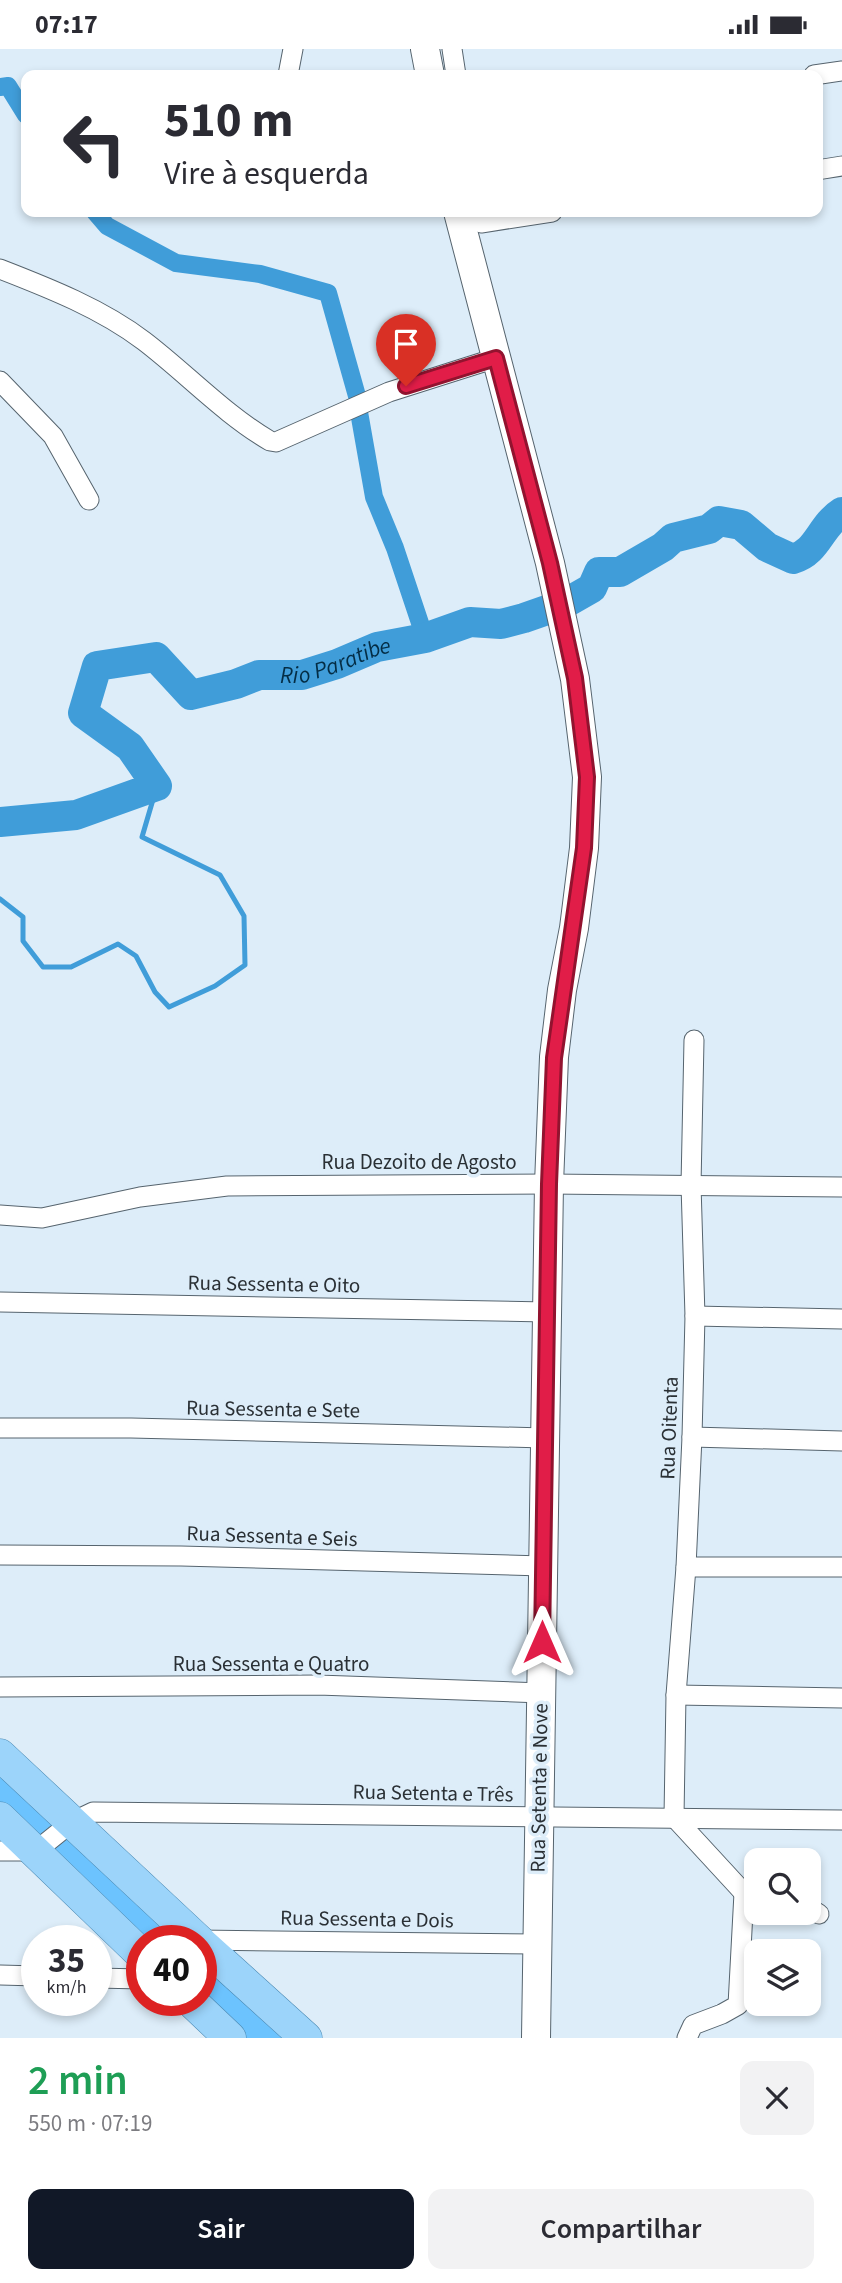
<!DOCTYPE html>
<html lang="pt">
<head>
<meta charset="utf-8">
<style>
  :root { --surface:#fff; --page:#f2f2f3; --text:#2b2b33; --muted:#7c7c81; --accent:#111827 }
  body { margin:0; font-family:"Source Sans 3",sans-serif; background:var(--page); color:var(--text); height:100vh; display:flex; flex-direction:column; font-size:26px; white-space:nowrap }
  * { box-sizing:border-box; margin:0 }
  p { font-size:23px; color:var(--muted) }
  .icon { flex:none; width:38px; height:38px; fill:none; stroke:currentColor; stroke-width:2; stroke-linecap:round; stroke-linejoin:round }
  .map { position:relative; height:1989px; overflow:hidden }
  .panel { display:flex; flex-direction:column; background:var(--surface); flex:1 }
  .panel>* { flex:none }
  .top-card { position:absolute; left:21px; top:21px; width:802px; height:147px; border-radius:14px; box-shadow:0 4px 10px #0003; background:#fff; color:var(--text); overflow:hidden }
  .tools { position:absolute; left:744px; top:1799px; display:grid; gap:14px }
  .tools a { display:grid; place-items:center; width:77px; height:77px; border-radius:14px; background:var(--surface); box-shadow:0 4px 10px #0003; font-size:35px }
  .speed { position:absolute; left:21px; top:1876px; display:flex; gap:14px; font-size:35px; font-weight:700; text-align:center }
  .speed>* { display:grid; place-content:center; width:91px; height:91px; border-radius:50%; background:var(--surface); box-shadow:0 4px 10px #0003; line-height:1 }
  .speed small { font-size:18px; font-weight:400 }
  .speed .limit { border:10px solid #d22; background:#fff; color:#111 }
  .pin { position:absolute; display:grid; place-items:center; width:60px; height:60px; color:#fff; margin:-72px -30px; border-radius:50% 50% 50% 0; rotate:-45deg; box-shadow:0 0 7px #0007 }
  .pin .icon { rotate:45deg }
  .me { position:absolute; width:77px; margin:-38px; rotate:0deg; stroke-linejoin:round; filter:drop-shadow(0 0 5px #0008) }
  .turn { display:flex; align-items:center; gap:24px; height:147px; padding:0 28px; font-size:32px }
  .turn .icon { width:91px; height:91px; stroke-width:2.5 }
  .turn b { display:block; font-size:49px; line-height:60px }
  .round { display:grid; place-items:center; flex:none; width:74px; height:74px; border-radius:14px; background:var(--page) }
  .headline { display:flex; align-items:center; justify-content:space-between; height:119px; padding:0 28px }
  h1 { font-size:42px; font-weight:600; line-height:52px; color:#1e9e55 }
  .cta { display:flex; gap:14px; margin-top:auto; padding:14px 28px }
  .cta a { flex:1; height:80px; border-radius:14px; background:var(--accent); color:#fff; font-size:28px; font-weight:600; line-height:80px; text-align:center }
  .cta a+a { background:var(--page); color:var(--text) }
  .status { display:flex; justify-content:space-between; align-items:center; height:49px; padding:0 35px; background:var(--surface); direction:ltr }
  .status svg { height:19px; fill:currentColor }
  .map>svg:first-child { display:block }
  .green { fill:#6cc3fe }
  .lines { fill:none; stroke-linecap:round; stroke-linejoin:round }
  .stream { stroke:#409dd9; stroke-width:5 }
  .canal { stroke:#409dd9; stroke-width:18 }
  .river { stroke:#409dd9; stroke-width:30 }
  .street-casing { stroke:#56646e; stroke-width:21 }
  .secondary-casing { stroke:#56646e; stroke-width:30 }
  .primary-casing { stroke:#4988b2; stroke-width:33 }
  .street { stroke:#fff; stroke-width:19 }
  .secondary { stroke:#fff; stroke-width:28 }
  .primary { stroke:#9cd4fa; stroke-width:32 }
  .route-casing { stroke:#92132f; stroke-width:18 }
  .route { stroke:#e11d48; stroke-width:12 }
  .labels { text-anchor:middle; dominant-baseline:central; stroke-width:7; stroke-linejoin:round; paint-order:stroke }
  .street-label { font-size:21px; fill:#2a3035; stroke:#ddedf9 }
  .water-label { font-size:23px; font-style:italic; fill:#042d45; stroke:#ddedf9 }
</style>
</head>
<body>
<div class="status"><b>07:17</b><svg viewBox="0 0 49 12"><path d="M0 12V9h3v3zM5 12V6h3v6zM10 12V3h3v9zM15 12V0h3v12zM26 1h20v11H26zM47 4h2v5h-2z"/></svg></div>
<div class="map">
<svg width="842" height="1989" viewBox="0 0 842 1989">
  <rect width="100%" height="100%" fill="#ddedf9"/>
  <g class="green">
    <polygon points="0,1712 189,1892 142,1892 0,1764"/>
    <polygon points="201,1903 292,1989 239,1989 201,1951"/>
  </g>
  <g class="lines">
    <polyline class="stream" points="0,850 23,868 23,892 43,918 71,918 118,895 136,907 155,943 169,958 215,937 245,916 244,867 220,826 142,788 157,737"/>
    <g class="canal">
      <polyline points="0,38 8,37 26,66"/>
      <polyline points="95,163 107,177 176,214 260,225 328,244 357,347"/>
      <polyline points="359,363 374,448 395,499 425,589"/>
    </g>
    <path class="river" id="s1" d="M0,773L76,766L157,737L130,698L83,664L97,617L156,608L191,646L236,635L259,626H302L337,615L377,598L425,589L470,573L501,575L524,569L564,555L592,539L599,523H620L663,498L673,489L709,480L719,472L741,476L767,498L793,510C818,503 820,477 842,463"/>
    <defs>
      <g id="street">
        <polyline points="452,0 456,26"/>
        <polyline points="288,26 293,0"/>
        <polyline points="814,26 842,22"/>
        <polyline points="817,121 842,117"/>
        <polyline points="479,163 481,174 552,163"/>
        <path d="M0,220C49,239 102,260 144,292C186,324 224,365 270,392L276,393L389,343L496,309"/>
        <polyline points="0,332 53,387 89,451"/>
        <polyline points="694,991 691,1136 695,1267 692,1388 686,1518 676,1646 674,1768 744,1844 756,1847"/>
        <polyline points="0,1166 42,1169 140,1148 227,1137 549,1135 842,1138"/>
        <polyline points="0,1253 547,1263"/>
        <polyline points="695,1267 842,1270"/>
        <polyline points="0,1379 131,1379 545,1389"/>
        <polyline points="692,1388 842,1392"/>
        <polyline points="0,1506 181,1507 543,1517"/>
        <polyline points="686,1518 842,1518"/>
        <polyline points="0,1638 318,1636 542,1644"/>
        <polyline points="676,1646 842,1649"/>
        <polyline points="0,1802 36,1802 72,1773 93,1763 842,1771"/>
        <polyline points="808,1858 819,1865"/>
        <polyline points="198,1891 536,1895"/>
        <polyline points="0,1926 37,1927"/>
        <polyline points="96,1929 142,1930"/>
        <polyline points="687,1989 693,1976 722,1965 738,1956 744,1844"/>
      </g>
      <g id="secondary">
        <polyline points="425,0 430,26"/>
        <polyline points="458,163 550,514 575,630 587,728 584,799 574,879 562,941 554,1008 549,1135 536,1989"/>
      </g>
      <g id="primary">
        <polyline points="0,1706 199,1892"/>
        <polyline points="0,1769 142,1906"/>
        <polyline points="201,1894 306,1989"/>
        <polyline points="190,1951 230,1989"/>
      </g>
    </defs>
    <use href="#street" class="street-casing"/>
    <use href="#secondary" class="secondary-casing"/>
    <use href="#primary" class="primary-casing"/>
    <use href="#street" class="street"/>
    <use href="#secondary" class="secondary"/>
    <use href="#primary" class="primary"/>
  </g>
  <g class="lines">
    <defs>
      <polyline id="route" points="406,337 496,309 550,514 575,629 587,728 584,799 554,1009 549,1135 542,1593"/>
    </defs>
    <use href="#route" class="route-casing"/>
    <use href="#route" class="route"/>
  </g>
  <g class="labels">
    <g class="street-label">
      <text x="419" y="1113">Rua Dezoito de Agosto</text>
      <text transform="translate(274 1235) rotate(1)">Rua Sessenta e Oito</text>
      <text transform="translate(273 1360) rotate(1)">Rua Sessenta e Sete</text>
      <text transform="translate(669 1379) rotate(-88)">Rua Oitenta</text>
      <text transform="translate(272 1487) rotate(2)">Rua Sessenta e Seis</text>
      <text x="271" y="1615">Rua Sessenta e Quatro</text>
      <text transform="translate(539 1739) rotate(-89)">Rua Setenta e Nove</text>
      <text transform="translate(433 1744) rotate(1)">Rua Setenta e Três</text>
      <text transform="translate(367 1870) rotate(1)">Rua Sessenta e Dois</text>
    </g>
    <g class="water-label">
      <text stroke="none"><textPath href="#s1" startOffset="578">Rio Paratibe</textPath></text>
    </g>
  </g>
</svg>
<div class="tools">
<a><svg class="icon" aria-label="search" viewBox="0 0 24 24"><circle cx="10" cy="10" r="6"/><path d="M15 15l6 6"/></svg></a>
<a><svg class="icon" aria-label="layers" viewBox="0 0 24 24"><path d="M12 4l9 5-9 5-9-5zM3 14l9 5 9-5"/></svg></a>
</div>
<div class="speed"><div>35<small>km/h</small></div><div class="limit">40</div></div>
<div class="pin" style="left:406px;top:337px;background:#d93025"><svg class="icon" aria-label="arrive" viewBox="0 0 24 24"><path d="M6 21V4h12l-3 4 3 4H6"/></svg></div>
<svg class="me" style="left:542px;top:1593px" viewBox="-20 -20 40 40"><path d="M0-17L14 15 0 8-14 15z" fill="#e11d48" stroke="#fff" stroke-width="4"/></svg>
<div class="top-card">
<div class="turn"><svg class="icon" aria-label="left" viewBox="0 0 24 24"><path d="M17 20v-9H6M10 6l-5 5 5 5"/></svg><div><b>510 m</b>Vire à esquerda</div></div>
</div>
</div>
<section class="panel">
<div class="headline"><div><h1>2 min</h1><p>550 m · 07:19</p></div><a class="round"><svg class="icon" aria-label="close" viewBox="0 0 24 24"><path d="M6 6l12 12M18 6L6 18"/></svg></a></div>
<div class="cta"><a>Sair</a><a>Compartilhar</a></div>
</section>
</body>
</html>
